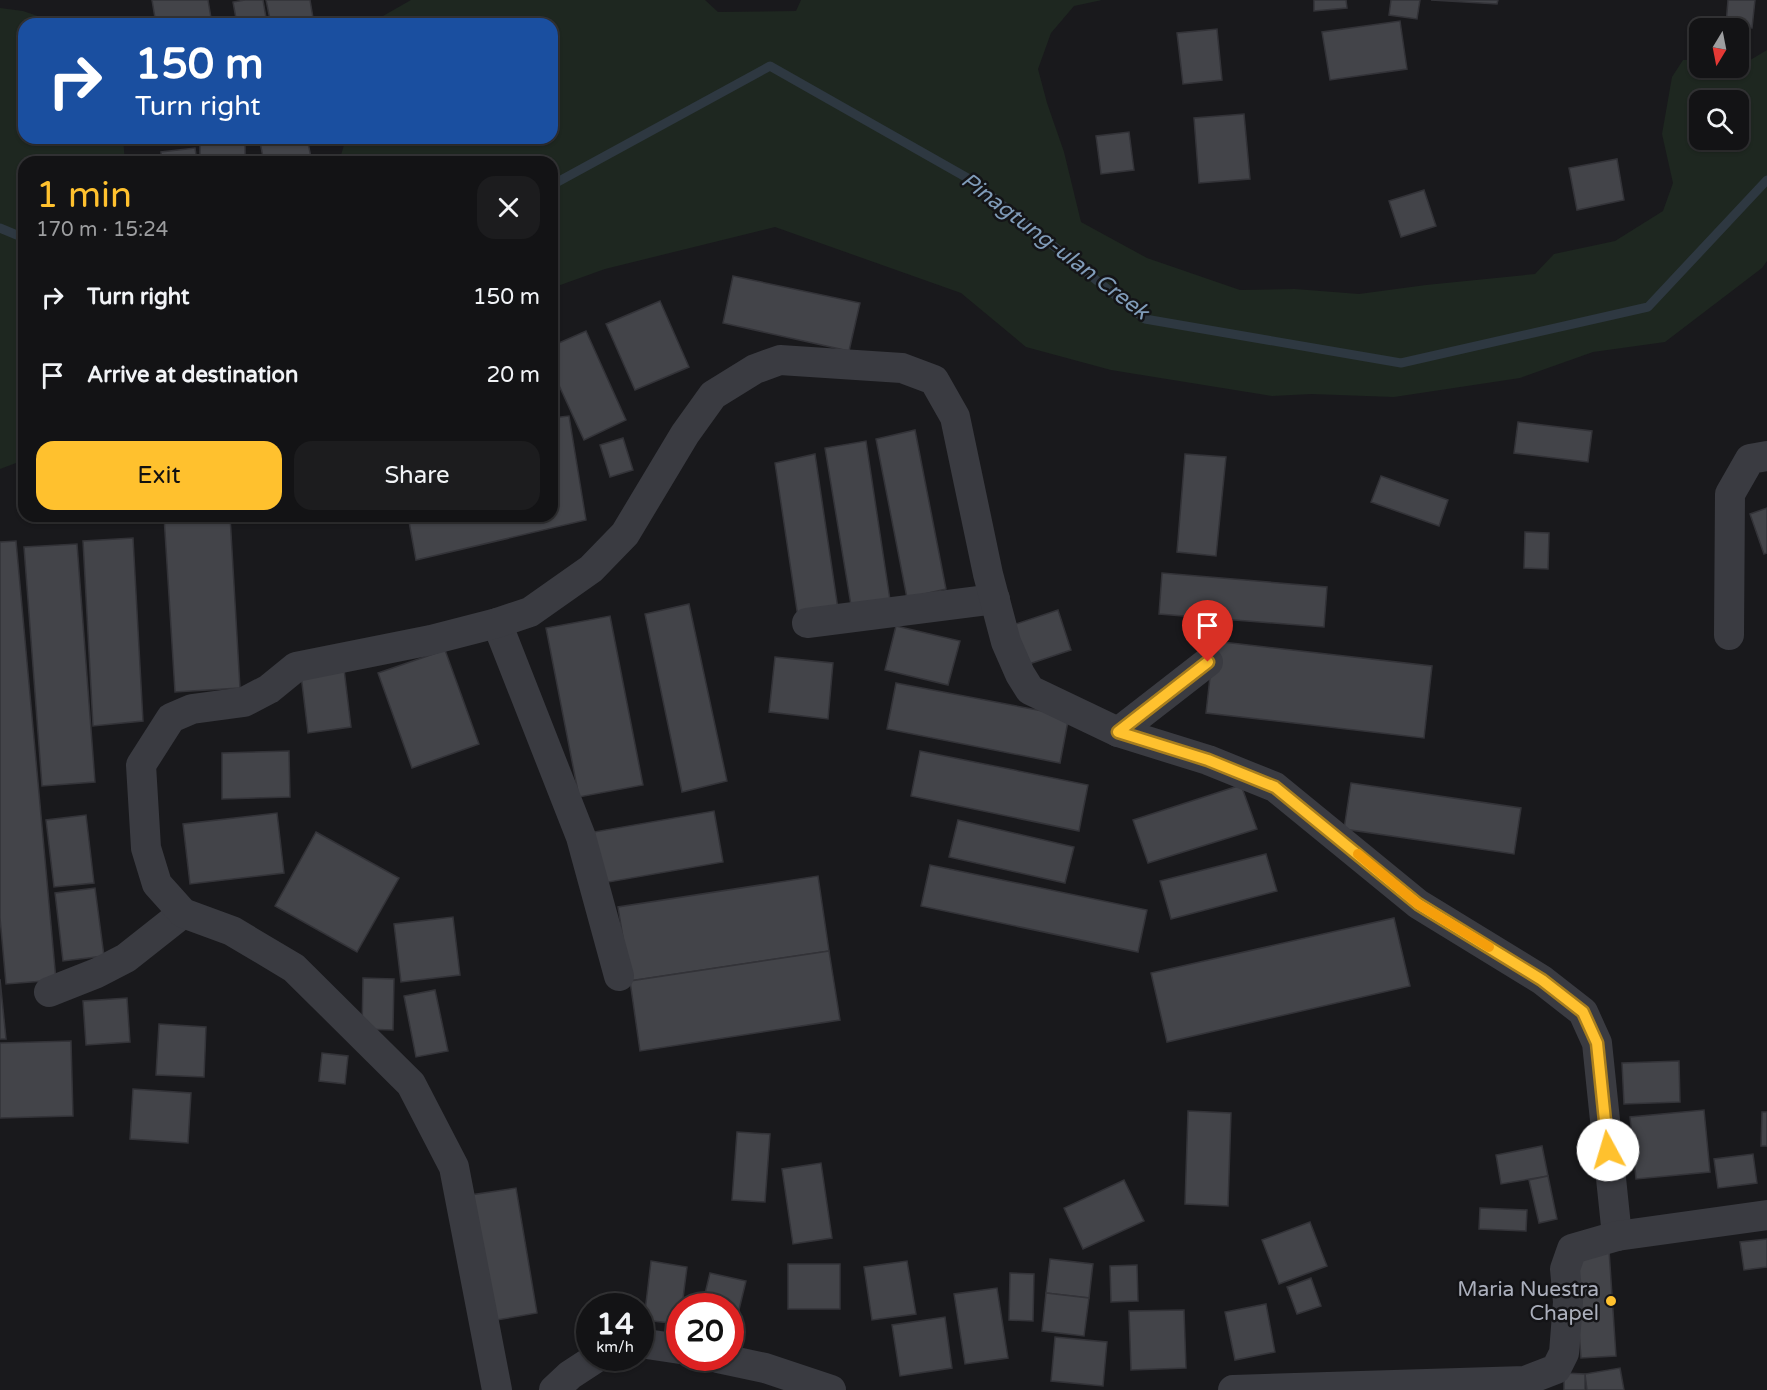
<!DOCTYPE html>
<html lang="en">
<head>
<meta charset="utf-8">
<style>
  :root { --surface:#131315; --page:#1c1c1e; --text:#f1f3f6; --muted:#9d9ea0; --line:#323234; --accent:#ffc12e }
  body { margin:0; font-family:"Varela Round",sans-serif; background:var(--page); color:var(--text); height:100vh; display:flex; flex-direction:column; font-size:22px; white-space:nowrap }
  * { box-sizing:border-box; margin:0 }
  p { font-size:20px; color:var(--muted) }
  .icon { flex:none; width:33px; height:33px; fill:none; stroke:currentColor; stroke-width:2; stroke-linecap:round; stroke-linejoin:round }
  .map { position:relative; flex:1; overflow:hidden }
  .side { position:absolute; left:18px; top:156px; width:540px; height:366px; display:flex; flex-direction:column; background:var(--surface); border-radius:18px; box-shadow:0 2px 4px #0004,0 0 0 2px var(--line) }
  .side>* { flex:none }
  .hud { position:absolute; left:18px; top:18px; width:540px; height:126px; border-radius:18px; box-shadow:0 2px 4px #0004,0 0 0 2px var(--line); background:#1a4fa0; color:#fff; overflow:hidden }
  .needle { width:39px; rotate:190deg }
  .fabs { position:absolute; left:1689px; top:18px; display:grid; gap:12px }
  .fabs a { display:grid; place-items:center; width:60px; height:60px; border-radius:12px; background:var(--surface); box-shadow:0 2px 4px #0004,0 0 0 2px var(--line); font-size:30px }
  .speed { position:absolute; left:576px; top:1293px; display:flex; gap:12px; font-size:30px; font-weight:700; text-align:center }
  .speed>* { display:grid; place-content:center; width:78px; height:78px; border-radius:50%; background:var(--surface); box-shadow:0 2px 4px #0004,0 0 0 2px var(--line); line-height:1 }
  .speed small { font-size:15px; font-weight:400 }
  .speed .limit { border:9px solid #d22; background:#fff; color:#111 }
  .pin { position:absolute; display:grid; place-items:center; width:51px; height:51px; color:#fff; margin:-62px -26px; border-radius:50% 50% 50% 0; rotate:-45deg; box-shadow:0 0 6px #0007 }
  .pin .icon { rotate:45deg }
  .me { position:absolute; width:66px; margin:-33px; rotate:354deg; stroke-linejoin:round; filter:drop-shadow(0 0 4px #0008) }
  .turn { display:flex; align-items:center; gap:21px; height:126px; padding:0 18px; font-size:27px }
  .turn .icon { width:78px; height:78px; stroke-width:2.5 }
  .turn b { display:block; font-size:42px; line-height:51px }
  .round { display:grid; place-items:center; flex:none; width:63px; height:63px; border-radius:18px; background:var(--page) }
  .summary { display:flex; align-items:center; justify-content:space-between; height:102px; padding:0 18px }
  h1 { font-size:36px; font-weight:600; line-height:45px; color:var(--accent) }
  .button { display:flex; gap:12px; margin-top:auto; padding:12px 18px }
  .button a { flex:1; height:69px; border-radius:18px; background:var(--accent); color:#111; font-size:24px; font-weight:600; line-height:69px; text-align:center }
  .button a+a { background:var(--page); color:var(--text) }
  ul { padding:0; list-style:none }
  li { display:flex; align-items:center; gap:18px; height:78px; padding:0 18px }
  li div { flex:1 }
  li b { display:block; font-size:22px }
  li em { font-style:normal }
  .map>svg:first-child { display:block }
  .green { fill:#1e2720; fill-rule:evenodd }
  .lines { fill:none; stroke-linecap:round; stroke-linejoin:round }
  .stream { stroke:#2e3841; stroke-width:9 }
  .building { fill:#434449; stroke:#333338; stroke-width:1.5 }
  .minor { stroke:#3a3b41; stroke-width:30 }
  .route-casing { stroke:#a67d1e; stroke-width:15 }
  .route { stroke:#ffc12e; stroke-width:10 }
  .slow { stroke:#f59e0b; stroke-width:10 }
  .poi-dot { fill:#ffc12e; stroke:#141417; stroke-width:2 }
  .labels { text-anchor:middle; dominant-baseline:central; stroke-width:5; stroke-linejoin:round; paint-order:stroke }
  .poi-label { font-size:21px; fill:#abafbc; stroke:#141417; text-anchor:end }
  .water-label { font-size:22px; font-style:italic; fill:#809cb9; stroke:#141417 }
</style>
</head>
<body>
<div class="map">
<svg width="1767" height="1390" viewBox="0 0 1767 1390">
  <rect width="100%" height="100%" fill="#19191c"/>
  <g class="green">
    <path d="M411,0H705L718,12L796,11L801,0H1102L1074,6L1051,33L1038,69L1047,103L1064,152L1081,222L1147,258L1240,290L1295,289L1359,294L1426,285L1535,274L1554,254L1615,241L1663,211L1673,183L1662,134L1672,77L1683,60H1699L1700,68H1738L1739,62H1747L1767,50V261L1762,268L1665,342L1593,352L1520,378L1394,397L1311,394L1272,396L1111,370L1026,347L961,293L775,227L605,269L552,288V162H339L346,138H552V24H369ZM1700,100H1738V140H1700Z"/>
    <polygon points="0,8 23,11 61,24 24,24 24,138 123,138 125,162 24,162 24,460 0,469"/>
  </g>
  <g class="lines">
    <g class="stream">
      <polyline points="552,185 770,66 971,180 1145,319 1401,363 1648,307 1767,180"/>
      <polyline points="0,228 24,238"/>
    </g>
  </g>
  <g class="building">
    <polygon points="152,0 208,0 212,24 156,24"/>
    <polygon points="245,0 263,0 267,24 237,24 233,2"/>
    <polygon points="266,0 310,0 314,24 271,24"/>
    <polygon points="1314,0 1346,0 1347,8 1314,11"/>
    <polygon points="1391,0 1420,0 1417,19 1389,15"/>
    <polygon points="1431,0 1498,0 1497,4"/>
    <polygon points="1728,0 1755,0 1752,28 1726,25"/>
    <polygon points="1400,21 1407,69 1330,80 1322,32"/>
    <polygon points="1217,29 1222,80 1183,84 1177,33"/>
    <polygon points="1244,114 1250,179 1199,183 1194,118"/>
    <polygon points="1129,132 1134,170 1101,174 1096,136"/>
    <rect x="200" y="138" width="45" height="24"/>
    <polygon points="282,138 307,138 312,162 264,162 260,142"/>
    <polygon points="195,148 197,162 162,162 161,152"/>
    <polygon points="1617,159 1624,200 1577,210 1569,168"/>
    <polygon points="1424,190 1436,226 1401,237 1389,201"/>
    <polygon points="733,276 860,303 849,351 723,323"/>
    <polygon points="660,301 689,367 635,390 606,324"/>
    <polygon points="586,331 626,420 584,440 552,370 552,346"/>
    <polygon points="569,416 586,520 416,560 408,516 552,516 552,418"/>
    <polygon points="1518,422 1592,431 1588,462 1514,453"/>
    <polygon points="915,430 946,589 907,598 876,439"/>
    <polygon points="623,438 633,470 610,477 600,445"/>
    <polygon points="866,441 890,600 851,605 825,448"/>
    <polygon points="815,454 838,609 798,617 775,463"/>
    <polygon points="1185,454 1226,457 1216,556 1177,552"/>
    <polygon points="1381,476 1448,500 1439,526 1371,502"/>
    <polygon points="1767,508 1767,553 1764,554 1750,514"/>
    <polygon points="164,516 230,516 240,688 175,692"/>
    <polygon points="1525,532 1549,533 1548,569 1524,568"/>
    <polygon points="133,538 143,721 93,726 83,541"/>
    <polygon points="16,541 56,980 6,984 0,918 0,542"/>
    <polygon points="77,544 95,782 42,786 24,547"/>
    <polygon points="1162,573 1327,587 1324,627 1159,614"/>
    <polygon points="689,604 727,781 682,792 645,614"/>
    <polygon points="1058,610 1071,650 1026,665 1013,625"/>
    <polygon points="610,616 643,785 579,797 546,628"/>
    <polygon points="896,626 960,641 948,685 885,670"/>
    <polygon points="1214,641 1432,666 1424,738 1206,713"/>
    <polygon points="445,650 479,744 412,768 378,673"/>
    <polygon points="775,657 833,663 828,719 769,712"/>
    <polygon points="344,669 351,727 308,733 301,675"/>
    <polygon points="896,683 1069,716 1060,763 887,729"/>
    <polygon points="289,751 290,797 222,799 222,753"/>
    <polygon points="920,751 1088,785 1079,831 911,796"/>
    <polygon points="1351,783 1521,808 1514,854 1344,829"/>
    <polygon points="1241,785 1257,829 1148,863 1133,820"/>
    <polygon points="714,811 723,862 603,883 594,832"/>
    <polygon points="277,813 284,873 190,884 183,824"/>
    <polygon points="86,815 94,883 54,887 46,820"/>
    <polygon points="958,820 1074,847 1065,883 949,857"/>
    <polygon points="316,832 399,878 357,952 275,906"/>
    <polygon points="1266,854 1277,891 1171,919 1160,881"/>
    <polygon points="930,865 1147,910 1138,952 921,906"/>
    <polygon points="818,876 829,951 630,981 618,907"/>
    <polygon points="95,888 104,956 63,961 55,893"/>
    <polygon points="453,917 460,975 401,982 394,924"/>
    <polygon points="1394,918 1410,986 1167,1042 1151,973"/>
    <polygon points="829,951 840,1020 640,1051 630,981"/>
    <polygon points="363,978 394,979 393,1030 362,1029"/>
    <polygon points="0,979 6,1039 0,1039"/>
    <polygon points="435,990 448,1051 416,1057 404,996"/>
    <polygon points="127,998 130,1042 86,1045 83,1001"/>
    <polygon points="159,1024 206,1027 204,1077 156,1075"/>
    <polygon points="71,1041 73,1116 0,1118 0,1043"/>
    <polygon points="322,1053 348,1056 345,1084 319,1081"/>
    <polygon points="1679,1061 1680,1102 1624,1104 1622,1063"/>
    <polygon points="133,1089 191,1093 188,1143 130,1139"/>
    <polygon points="1704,1110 1710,1172 1636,1179 1630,1117"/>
    <polygon points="1188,1111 1231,1113 1228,1206 1185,1204"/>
    <polygon points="1762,1112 1767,1112 1767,1146 1761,1146"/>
    <polygon points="737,1132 770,1134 765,1202 732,1200"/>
    <polygon points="1542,1146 1548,1176 1501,1184 1496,1155"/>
    <polygon points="1753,1154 1757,1183 1718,1188 1714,1159"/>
    <polygon points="821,1163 832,1238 793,1244 782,1169"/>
    <polygon points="1548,1176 1557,1219 1539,1223 1529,1180"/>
    <polygon points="1124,1180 1144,1221 1083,1249 1064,1208"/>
    <polygon points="516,1188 537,1313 485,1322 464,1196"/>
    <polygon points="1480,1208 1527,1210 1526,1231 1479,1229"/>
    <polygon points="1310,1222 1327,1266 1279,1284 1262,1240"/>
    <polygon points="1767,1239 1767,1267 1744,1270 1740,1242"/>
    <polygon points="1609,1250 1616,1356 1581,1358 1573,1252"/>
    <polygon points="1050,1259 1093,1264 1089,1298 1046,1293"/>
    <polygon points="651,1261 687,1267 682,1306 680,1306 679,1324 644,1320"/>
    <polygon points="907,1261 916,1314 872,1320 864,1267"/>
    <rect x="788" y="1264" width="52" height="45"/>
    <polygon points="1137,1265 1138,1301 1111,1302 1110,1266"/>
    <polygon points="710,1273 746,1281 735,1326 730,1324 730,1306 702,1306"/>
    <polygon points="1010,1273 1034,1274 1033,1321 1009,1320"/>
    <polygon points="1311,1278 1321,1306 1297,1314 1287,1287"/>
    <polygon points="997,1288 1008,1358 965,1364 954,1294"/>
    <polygon points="1046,1293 1089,1298 1084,1336 1042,1331"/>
    <polygon points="1266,1304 1275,1352 1235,1360 1225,1312"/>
    <polygon points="1184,1310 1186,1368 1131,1370 1129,1311"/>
    <polygon points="945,1317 952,1368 900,1376 892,1325"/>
    <polygon points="1055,1337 1107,1342 1103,1386 1051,1381"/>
    <polygon points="1620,1368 1624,1390 1587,1390 1585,1374"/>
    <polygon points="1564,1373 1585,1374 1585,1390 1564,1390"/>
  </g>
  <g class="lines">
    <g class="minor">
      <polyline points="497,623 581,837 619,976"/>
      <polyline points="807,623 995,599"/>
      <polyline points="1729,635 1730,494 1750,459 1767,456"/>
      <polyline points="1118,732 1208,662"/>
      <polyline points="49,992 97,973 126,958 183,913"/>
      <polyline points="640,1343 680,1349"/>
      <polyline points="718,1358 765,1368 831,1390"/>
      <polyline points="497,1390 454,1167 411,1084 294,968 232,931 183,913 157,884 146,848 141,765 171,718 192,709 244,702 269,689 296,667 431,640 497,623 530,612 591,569 625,534 685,434 713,395 755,369 780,360 902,368 934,380 955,417 988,574 1006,642 1020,674 1030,690 1118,732 1208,760 1275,787 1418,904 1542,980 1583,1012 1597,1043 1617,1236"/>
      <polyline points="554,1390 570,1375 596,1358"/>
      <polyline points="1233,1390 1525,1381 1556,1369 1564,1353 1568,1302 1565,1269 1572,1249 1617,1236 1767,1215"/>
    </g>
  </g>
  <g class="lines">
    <defs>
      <polyline id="route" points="1208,662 1118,732 1208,760 1275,787 1418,904 1542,980 1583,1012 1597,1043 1608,1150"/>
    </defs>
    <use href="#route" class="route-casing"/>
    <use href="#route" class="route"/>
    <polyline class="slow" points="1358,854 1418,904 1489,947"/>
  </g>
  <circle class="poi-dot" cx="1611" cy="1301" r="6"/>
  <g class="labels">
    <g class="poi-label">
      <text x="1599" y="1289">Maria Nuestra<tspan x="1599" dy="24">Chapel</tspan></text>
    </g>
    <g class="water-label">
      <text transform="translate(1055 246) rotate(37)">Pinagtung-ulan Creek</text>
    </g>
  </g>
</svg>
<div class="fabs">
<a><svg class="needle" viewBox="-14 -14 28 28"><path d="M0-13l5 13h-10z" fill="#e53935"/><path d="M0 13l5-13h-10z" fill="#9d9ea0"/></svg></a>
<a><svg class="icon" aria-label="search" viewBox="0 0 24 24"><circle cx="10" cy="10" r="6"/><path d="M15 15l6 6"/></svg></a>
</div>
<div class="speed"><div>14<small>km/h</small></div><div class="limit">20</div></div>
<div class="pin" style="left:1208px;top:662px;background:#d93025"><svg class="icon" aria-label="arrive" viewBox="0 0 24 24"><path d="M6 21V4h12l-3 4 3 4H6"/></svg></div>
<svg class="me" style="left:1608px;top:1150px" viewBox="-20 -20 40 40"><circle r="19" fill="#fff"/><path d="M0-13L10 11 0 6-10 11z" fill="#ffc12e"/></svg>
<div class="hud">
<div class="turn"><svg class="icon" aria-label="right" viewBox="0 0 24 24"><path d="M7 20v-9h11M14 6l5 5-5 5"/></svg><div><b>150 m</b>Turn right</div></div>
</div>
<section class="side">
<div class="summary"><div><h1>1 min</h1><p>170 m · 15:24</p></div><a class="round"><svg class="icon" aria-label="close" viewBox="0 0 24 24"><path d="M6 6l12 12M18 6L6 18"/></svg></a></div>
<ul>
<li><svg class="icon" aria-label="right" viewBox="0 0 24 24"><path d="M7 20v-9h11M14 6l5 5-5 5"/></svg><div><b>Turn right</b></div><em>150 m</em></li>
<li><svg class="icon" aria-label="arrive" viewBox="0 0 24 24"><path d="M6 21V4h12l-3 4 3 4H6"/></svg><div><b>Arrive at destination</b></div><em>20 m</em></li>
</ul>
<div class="button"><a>Exit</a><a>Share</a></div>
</section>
</div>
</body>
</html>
